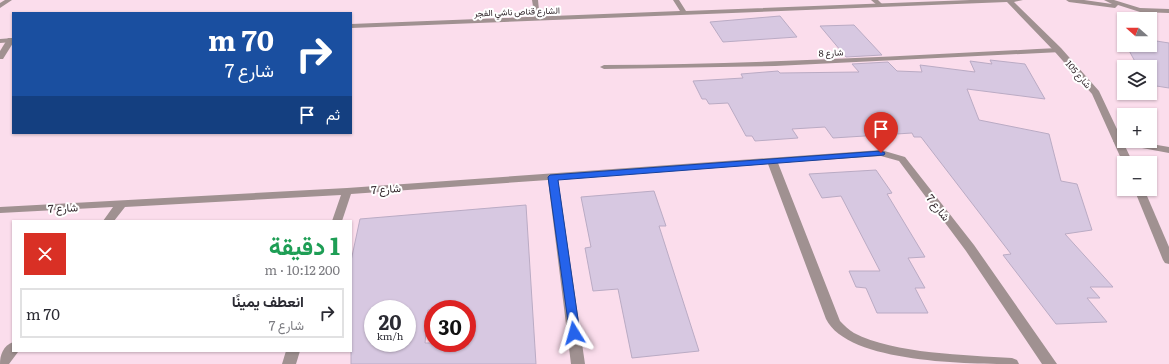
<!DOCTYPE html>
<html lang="ar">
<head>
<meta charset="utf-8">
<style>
  :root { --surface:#fff; --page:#f2f2f3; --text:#2b2b33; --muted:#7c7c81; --line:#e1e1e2 }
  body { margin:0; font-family:Literata,Vazirmatn,serif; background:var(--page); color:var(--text); direction:rtl; height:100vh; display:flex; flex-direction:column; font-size:15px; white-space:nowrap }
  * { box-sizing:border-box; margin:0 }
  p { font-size:13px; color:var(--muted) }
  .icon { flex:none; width:22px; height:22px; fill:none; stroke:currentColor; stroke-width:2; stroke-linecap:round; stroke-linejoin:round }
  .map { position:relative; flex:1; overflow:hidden; direction:ltr }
  .details { position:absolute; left:12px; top:220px; width:340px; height:132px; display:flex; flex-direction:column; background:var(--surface); border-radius:0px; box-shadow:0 1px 3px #0004; direction:rtl }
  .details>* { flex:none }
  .hud { position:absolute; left:12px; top:12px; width:340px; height:122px; border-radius:0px; box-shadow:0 1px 3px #0004; direction:rtl; background:#1a4fa0; color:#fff; overflow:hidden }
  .needle { width:26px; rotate:291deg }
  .fabs { position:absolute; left:1117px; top:12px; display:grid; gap:8px }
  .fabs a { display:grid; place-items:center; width:40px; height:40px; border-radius:0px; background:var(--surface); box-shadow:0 1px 3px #0004; font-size:20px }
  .speed { position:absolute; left:364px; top:300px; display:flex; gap:8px; font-size:20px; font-weight:700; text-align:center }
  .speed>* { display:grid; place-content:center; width:52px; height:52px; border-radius:50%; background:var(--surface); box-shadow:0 1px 3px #0004; line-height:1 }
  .speed small { font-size:10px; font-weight:400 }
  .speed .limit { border:6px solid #d22; background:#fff; color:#111 }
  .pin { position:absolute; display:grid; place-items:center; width:34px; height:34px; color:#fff; margin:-41px -17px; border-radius:50% 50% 50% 0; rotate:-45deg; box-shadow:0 0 4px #0007 }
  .pin .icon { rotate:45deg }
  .me { position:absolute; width:44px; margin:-22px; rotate:352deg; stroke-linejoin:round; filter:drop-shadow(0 0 3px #0008) }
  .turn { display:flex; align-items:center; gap:14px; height:84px; padding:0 12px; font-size:18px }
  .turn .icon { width:52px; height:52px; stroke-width:2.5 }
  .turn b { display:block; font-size:28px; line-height:34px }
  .then { display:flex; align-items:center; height:38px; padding:0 12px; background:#0003; gap:8px; font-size:15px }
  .round { display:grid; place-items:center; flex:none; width:42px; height:42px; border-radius:0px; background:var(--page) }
  .head { display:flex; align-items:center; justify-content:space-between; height:68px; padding:0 12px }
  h1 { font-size:24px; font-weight:700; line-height:30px; color:#1e9e55 }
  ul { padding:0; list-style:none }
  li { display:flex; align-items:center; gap:12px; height:50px; margin:0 8px 6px; padding:0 4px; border:2px solid var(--line); border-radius:0px }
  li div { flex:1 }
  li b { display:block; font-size:15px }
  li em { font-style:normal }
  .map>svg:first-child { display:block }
  .building { fill:#d7c8e1; stroke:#baabc4; fill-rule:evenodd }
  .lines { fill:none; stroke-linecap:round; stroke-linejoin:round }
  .minor { fill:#a09191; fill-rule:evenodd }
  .tertiary { fill:#a09191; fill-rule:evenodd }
  .route { fill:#2563eb; stroke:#184099 }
  .labels { text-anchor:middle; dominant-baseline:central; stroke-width:4; stroke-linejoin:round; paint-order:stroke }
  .far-street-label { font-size:9px; fill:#30252a; stroke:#fff }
  .street-label { font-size:11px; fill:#30252a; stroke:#fff }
</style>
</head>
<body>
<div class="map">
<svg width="1169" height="364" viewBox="0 0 1169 364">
  <rect width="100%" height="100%" fill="#fbddec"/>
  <g class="building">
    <polygon points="780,16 797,37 723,42 710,22"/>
    <polygon points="854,25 882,55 846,57 820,26"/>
    <polygon points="1150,40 1169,43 1169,88 1150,85 1150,67 1138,67 1126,45 1150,45"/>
    <polygon points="990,60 1025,64 1045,99 967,89 979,120 1049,134 1061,181 1077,184 1092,230 1065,234 1113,287 1090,287 1100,298 1087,298 1107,322 1056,324 1003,255 1011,254 921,137 914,137 912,133 833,138 825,127 792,129 798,138 755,141 752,136 746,136 728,103 709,104 706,99 702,99 693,81 743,78 741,74 778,71 780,73 859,72 852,64 888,62 897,71 922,72 920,65 975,72 970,61 992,64"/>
    <polygon points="876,170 892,193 887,194 925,257 908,258 925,288 915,288 928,313 877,313 866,288 856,287 849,271 880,271 841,196 822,198 809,174"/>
    <polygon points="654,191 666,226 659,226 699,351 632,358 618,289 593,291 585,248 591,247 581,197"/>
    <path d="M526,205L536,364H351V261L360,219ZM467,307V343H425L428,310ZM373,309H407V343H373Z"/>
  </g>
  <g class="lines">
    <g class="minor">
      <polygon points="5,0 12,0 0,8 0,3"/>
      <polygon points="532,0 538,0 540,20 535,19"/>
      <polygon points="871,0 878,0 883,5 878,6"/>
      <polygon points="8,38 13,38 13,43 3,59 0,59 0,51"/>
      <path d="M1058,48L1062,50L1061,52L775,66L604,69L600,67L604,65C756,64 907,56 1058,48Z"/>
      <polygon points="1118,138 1124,139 1124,141 1134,141 1169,147 1169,153 1115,143 1113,141 1115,139"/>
      <path d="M881,150L905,157L974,245L1057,364H1042L966,251L899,161L881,156L778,163L840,321C844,325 849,330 854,333C894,354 967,355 1012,358L1017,360L1019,364C973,364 848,364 826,319L768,164L558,179L585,364H571L548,180L351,194L342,221H332L341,195L125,207L114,221H103L113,207L0,213V207L347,188Z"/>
      <path d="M13,342V351L18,352L9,364H0C0,355 3,346 13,342Z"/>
      <polygon points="286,351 300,351 296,364 282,364"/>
    </g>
    <g class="tertiary">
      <polygon points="673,0 679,0 686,11 970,0 1023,0 1014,2 1061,48 1099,91 1133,163 1123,163 1092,94 1055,52 1007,2 351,28 351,24 680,11"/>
      <polygon points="1066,0 1084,0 1112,4 1104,0 1114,0 1140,8 1169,9 1169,13 1140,12 1118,5 1115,8 1069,2"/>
      <polygon points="13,38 13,42 0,43 0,39"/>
      <polygon points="1134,189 1144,189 1169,247 1169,264 1165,263 1163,260"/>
    </g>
  </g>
  <polygon class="route" points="881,151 885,153 884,155 558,180 580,333 578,336 574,338 570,336 548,177 550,175"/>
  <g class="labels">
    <g class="far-street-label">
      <text transform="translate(517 11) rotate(-2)">الشارع قناص ناشي الفجر</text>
      <text transform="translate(831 52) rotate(-3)">شارع 8</text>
      <text transform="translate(1079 74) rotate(49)">شارع 105</text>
    </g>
    <g class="street-label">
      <text transform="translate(386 188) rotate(-4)">شارع 7</text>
      <text transform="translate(63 207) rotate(-3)">شارع 7</text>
      <text transform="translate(939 207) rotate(52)">شارع 7</text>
    </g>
  </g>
</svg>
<div class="fabs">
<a><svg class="needle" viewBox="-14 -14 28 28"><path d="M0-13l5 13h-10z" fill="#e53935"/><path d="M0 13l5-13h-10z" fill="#7c7c81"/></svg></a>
<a><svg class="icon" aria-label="layers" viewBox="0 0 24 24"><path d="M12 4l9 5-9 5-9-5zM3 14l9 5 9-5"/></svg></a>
<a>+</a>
<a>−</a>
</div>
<div class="speed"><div>20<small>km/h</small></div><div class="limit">30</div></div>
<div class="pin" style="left:881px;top:153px;background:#d93025"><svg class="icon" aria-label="arrive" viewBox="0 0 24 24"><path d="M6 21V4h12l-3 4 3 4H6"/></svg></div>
<svg class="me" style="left:574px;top:333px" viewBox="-20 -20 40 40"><path d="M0-17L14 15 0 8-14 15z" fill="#2563eb" stroke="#fff" stroke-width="4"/></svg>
<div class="hud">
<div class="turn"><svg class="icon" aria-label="right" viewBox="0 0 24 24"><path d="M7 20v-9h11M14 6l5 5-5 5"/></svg><div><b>70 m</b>شارع 7</div></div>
<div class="then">ثم<svg class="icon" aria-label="arrive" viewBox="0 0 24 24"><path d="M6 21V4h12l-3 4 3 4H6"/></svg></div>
</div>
<section class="details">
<div class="head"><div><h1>1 دقيقة</h1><p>200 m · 10:12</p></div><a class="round" style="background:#d93025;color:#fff"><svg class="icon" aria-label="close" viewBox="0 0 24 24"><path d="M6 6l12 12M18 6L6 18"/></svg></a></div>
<ul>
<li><svg class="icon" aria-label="right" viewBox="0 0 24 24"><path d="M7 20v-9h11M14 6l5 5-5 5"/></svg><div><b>انعطف يمينًا</b><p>شارع 7</p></div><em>70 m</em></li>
</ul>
</section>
</div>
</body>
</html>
